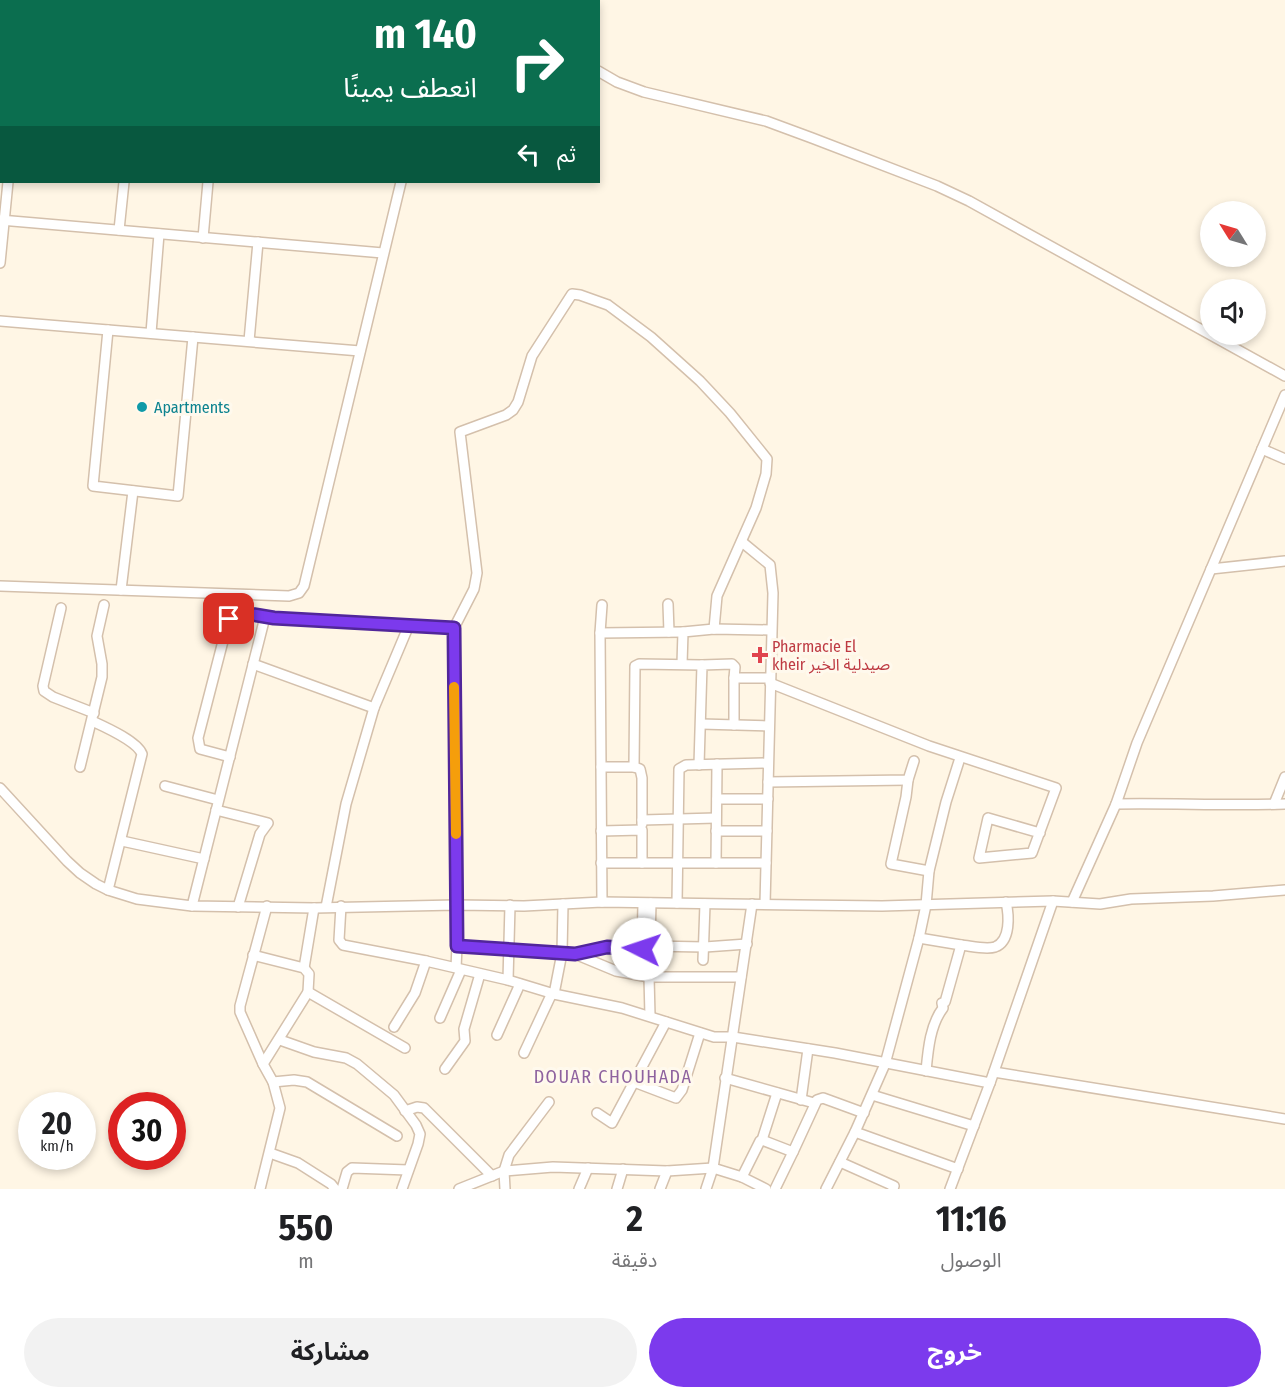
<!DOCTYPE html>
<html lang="ar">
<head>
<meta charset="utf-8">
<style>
  :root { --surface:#fff; --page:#f2f2f2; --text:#202124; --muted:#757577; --accent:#7c3aed }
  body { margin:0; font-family:"Fira Sans Condensed","Noto Sans Arabic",sans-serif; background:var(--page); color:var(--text); direction:rtl; height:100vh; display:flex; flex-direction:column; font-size:22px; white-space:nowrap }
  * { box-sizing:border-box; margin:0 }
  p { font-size:20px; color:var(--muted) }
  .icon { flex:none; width:33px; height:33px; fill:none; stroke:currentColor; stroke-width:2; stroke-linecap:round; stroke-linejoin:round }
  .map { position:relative; height:1189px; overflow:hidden; direction:ltr }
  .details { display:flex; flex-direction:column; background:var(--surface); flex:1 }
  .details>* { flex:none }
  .banner { position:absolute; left:0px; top:0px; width:600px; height:183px; box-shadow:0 3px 9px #0003; direction:rtl; background:#0b6e4f; color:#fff; overflow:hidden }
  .needle { width:39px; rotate:307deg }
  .fabs { position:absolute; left:1200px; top:201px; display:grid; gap:12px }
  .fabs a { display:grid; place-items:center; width:66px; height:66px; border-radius:50%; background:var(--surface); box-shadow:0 3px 9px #0003; font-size:30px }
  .speed { position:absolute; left:18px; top:1092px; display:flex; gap:12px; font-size:30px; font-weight:700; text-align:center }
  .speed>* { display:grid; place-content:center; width:78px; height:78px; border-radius:50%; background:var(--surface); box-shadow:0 3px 9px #0003; line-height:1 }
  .speed small { font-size:15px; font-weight:400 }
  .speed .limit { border:9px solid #d22; background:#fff; color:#111 }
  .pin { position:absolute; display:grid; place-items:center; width:51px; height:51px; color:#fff; margin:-26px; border-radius:12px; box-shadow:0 3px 9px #0006 }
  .me { position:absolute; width:66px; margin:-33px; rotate:274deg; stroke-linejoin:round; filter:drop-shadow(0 0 4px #0008) }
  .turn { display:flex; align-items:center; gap:21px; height:126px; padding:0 24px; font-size:27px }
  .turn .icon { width:78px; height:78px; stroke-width:2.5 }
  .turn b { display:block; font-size:42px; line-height:51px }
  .then { display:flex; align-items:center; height:57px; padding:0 24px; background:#0003; gap:12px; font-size:22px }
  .eta { display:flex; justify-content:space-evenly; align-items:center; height:102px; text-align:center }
  .eta b { font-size:36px; font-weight:700; line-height:42px }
  .button { display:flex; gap:12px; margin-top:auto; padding:12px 24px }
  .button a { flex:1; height:69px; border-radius:36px; background:var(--accent); color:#fff; font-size:24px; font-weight:700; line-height:69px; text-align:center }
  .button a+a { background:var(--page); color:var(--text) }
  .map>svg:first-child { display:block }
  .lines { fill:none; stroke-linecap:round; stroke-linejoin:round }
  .minor-casing { stroke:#d4c0ac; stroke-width:12 }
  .minor { stroke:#fff; stroke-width:9 }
  .route-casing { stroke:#51269a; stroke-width:15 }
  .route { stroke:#7c3aed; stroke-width:10 }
  .slow { stroke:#f59e0b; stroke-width:10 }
  .culture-dot { fill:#0f9aa8; stroke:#fff9ed; stroke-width:2 }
  .health-dot { fill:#e0444e; stroke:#fff9ed; stroke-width:2 }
  .labels { text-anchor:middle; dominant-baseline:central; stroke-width:6; stroke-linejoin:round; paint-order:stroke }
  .culture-label { font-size:16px; fill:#0d838f; stroke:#fff9ed; text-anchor:start }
  .health-label { font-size:16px; fill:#be3a42; stroke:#fff9ed; text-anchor:start }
  .neighbourhood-label { font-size:18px; letter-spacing:1.5px; fill:#8e629f; stroke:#fff9ed }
</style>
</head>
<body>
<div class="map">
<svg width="1285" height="1189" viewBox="0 0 1285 1189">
  <rect width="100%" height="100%" fill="#fff6e5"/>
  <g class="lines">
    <defs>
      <g id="minor">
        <polyline points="467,0 471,2"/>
        <polyline points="0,65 2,65"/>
        <polyline points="598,71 617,82 644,92 766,121 812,138 937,186 969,201 1285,376"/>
        <polyline points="0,220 383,253"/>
        <polyline points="119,230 124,182"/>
        <polyline points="203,238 208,182"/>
        <polyline points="0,263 8,182"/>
        <polyline points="0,321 360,351"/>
        <polyline points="108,330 93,486 178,496 193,337"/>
        <polyline points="151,333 159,234"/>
        <polyline points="249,341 258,242"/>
        <path d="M1285,395L1137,743L1116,804C1173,803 1229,806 1285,804"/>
        <polyline points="1262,449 1285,459"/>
        <polyline points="742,542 770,565 773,593 765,904"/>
        <polyline points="1211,569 1285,561"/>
        <polyline points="0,586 289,596 299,593 304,586 401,182"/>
        <polyline points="121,590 133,491"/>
        <polyline points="668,604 669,632"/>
        <polyline points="602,605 600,633 602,902"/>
        <polyline points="61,608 43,686 44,691 53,697 94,713"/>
        <polyline points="600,633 683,632"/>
        <polyline points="253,664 374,708"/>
        <polyline points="682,664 683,632 714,629 771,630"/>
        <polyline points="734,678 734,725"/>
        <polyline points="770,683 929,746 1056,788 1032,853 979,858 988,818 1040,833"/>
        <path d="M92,721C105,727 137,741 142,754L108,890"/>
        <polyline points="701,724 769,726"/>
        <polyline points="230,757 200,749 198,738 230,614 238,612 265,617"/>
        <polyline points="699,765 702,665 732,664 735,667 734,678 770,678"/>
        <polyline points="80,767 102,677 102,664 97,636 104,605"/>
        <polyline points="601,767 634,767 635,666 639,664 702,665"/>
        <polyline points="634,767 640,769 642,778 642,824"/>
        <polyline points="908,780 906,797 891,864 929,871"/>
        <polyline points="768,782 908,780 914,761"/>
        <polyline points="165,786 218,800"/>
        <polyline points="0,788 67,861 80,873 96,884 108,890 137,899 192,906 314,908 456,905 524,906 602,902 799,905 882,906 1053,901 1100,904 1131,899 1213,896 1285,890"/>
        <polyline points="717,799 768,799"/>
        <polyline points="1274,804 1285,777"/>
        <polyline points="216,810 268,823 260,834 238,907"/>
        <polyline points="642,820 716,818"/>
        <polyline points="601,831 642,830 642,863"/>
        <polyline points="716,831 767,831"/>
        <polyline points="122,841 204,859"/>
        <polyline points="601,863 766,863"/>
        <polyline points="716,863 717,764"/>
        <polyline points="1072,902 1116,804"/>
        <polyline points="677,903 679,769 686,765 768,763"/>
        <polyline points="192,906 265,617 454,628"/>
        <polyline points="341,906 339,940 343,945 426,961 508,980 554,994 622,1008 714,1037 733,1037 835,1053 990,1083"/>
        <polyline points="326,907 346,804 374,708 409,625"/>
        <path d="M919,938L961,945L945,1002L942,1003L943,1008C930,1025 928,1050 926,1071"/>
        <path d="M961,945C971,946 986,950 995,947C1011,941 1009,915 1006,902"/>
        <polyline points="457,946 575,954 602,947 642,949 650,946 705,947 747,944"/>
        <polyline points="642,949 643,904"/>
        <polyline points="575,954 616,971 649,977 741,977"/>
        <polyline points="253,955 304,968 309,974 308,992 263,1064"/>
        <polyline points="703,960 705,904"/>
        <polyline points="304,968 314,908"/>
        <polyline points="456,968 457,946 454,628 474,589 477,573 460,432 506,415 513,410 518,402 532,356 572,294 580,295 608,305 651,337 700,381 730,413 767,459 766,474 756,508 717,596 714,629"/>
        <polyline points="508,980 510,905"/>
        <polyline points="308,992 405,1048"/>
        <polyline points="554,994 562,953 563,904"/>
        <polyline points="650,1016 649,977 651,903"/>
        <polyline points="440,1018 461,970"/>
        <polyline points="394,1027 415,993 426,961"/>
        <polyline points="497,1035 520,984"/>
        <polyline points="280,1040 314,1052 346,1058 357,1064 394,1095 416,1125 420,1134 418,1144 402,1189"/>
        <polyline points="524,1053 552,993"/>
        <polyline points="445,1069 465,1041 464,1029 480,974"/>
        <polyline points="994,1072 1285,1119"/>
        <polyline points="725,1078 814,1103"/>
        <polyline points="273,1082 294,1080 307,1082 397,1136"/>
        <polyline points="634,1082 676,1098 682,1090 700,1033"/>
        <polyline points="872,1095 974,1126"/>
        <polyline points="801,1100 808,1049"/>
        <polyline points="405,1111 417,1107 424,1108 492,1176"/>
        <polyline points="597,1113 612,1123 666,1022"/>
        <polyline points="855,1132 958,1169"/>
        <polyline points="762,1140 777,1093"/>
        <polyline points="270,1153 298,1163 331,1184 335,1189"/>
        <polyline points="840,1162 894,1186 893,1189"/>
        <polyline points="742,1177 766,1189"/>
        <polyline points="260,1189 280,1108 273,1082 263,1064 240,1012 240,1006 267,906"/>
        <polyline points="342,1189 347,1172 352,1168 408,1170"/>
        <polyline points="459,1189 504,1171 553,1167 667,1171 713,1168 742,1177 760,1141 762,1140 793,1152 817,1100 823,1098 864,1113"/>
        <polyline points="505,1189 504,1171 509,1155 549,1102"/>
        <polyline points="579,1189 588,1168"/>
        <polyline points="617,1189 623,1169"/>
        <polyline points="660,1189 667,1171"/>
        <polyline points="706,1189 713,1168 752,904"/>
        <polyline points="775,1189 793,1152"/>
        <polyline points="826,1189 855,1132 885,1064 919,938 926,905 929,871 946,802 960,758"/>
        <polyline points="950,1189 990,1083 1053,901"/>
      </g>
    </defs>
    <use href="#minor" class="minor-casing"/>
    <use href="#minor" class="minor"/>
  </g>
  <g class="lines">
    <defs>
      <polyline id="route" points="229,619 232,612 238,612 274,618 454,628 457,946 575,954 607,947 642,949"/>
    </defs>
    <use href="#route" class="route-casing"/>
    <use href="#route" class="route"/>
    <polyline class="slow" points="454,687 456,834"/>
  </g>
  <circle class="culture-dot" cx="142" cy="407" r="6"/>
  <path class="health-dot" d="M757 646h6v6h6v6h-6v6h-6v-6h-6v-6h6z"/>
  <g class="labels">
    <g class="culture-label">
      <text x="154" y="407">Apartments</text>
    </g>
    <g class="health-label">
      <text x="772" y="646">Pharmacie El<tspan x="772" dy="18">kheir صيدلية الخير</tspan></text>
    </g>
    <g class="neighbourhood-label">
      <text x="613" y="1077">DOUAR CHOUHADA</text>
    </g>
  </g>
</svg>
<div class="fabs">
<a><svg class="needle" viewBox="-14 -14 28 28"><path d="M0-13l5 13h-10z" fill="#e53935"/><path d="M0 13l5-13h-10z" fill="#757577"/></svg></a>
<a><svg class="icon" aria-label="sound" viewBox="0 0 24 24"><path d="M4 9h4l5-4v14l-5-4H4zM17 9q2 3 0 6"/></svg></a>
</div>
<div class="speed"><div>20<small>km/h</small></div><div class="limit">30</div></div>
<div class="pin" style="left:229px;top:619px;background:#d93025"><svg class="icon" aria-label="arrive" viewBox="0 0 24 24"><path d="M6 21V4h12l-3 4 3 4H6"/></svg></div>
<svg class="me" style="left:642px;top:949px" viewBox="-20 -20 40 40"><circle r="19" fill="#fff"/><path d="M0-13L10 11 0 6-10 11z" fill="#7c3aed"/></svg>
<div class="banner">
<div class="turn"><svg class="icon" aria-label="right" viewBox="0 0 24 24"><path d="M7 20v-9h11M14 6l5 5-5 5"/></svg><div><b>140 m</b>انعطف يمينًا</div></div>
<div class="then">ثم<svg class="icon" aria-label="left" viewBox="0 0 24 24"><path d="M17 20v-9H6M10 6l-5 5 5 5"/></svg></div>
</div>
</div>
<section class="details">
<div class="eta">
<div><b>11:16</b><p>الوصول</p></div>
<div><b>2</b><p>دقيقة</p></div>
<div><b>550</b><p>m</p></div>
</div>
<div class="button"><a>خروج</a><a>مشاركة</a></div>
</section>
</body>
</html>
